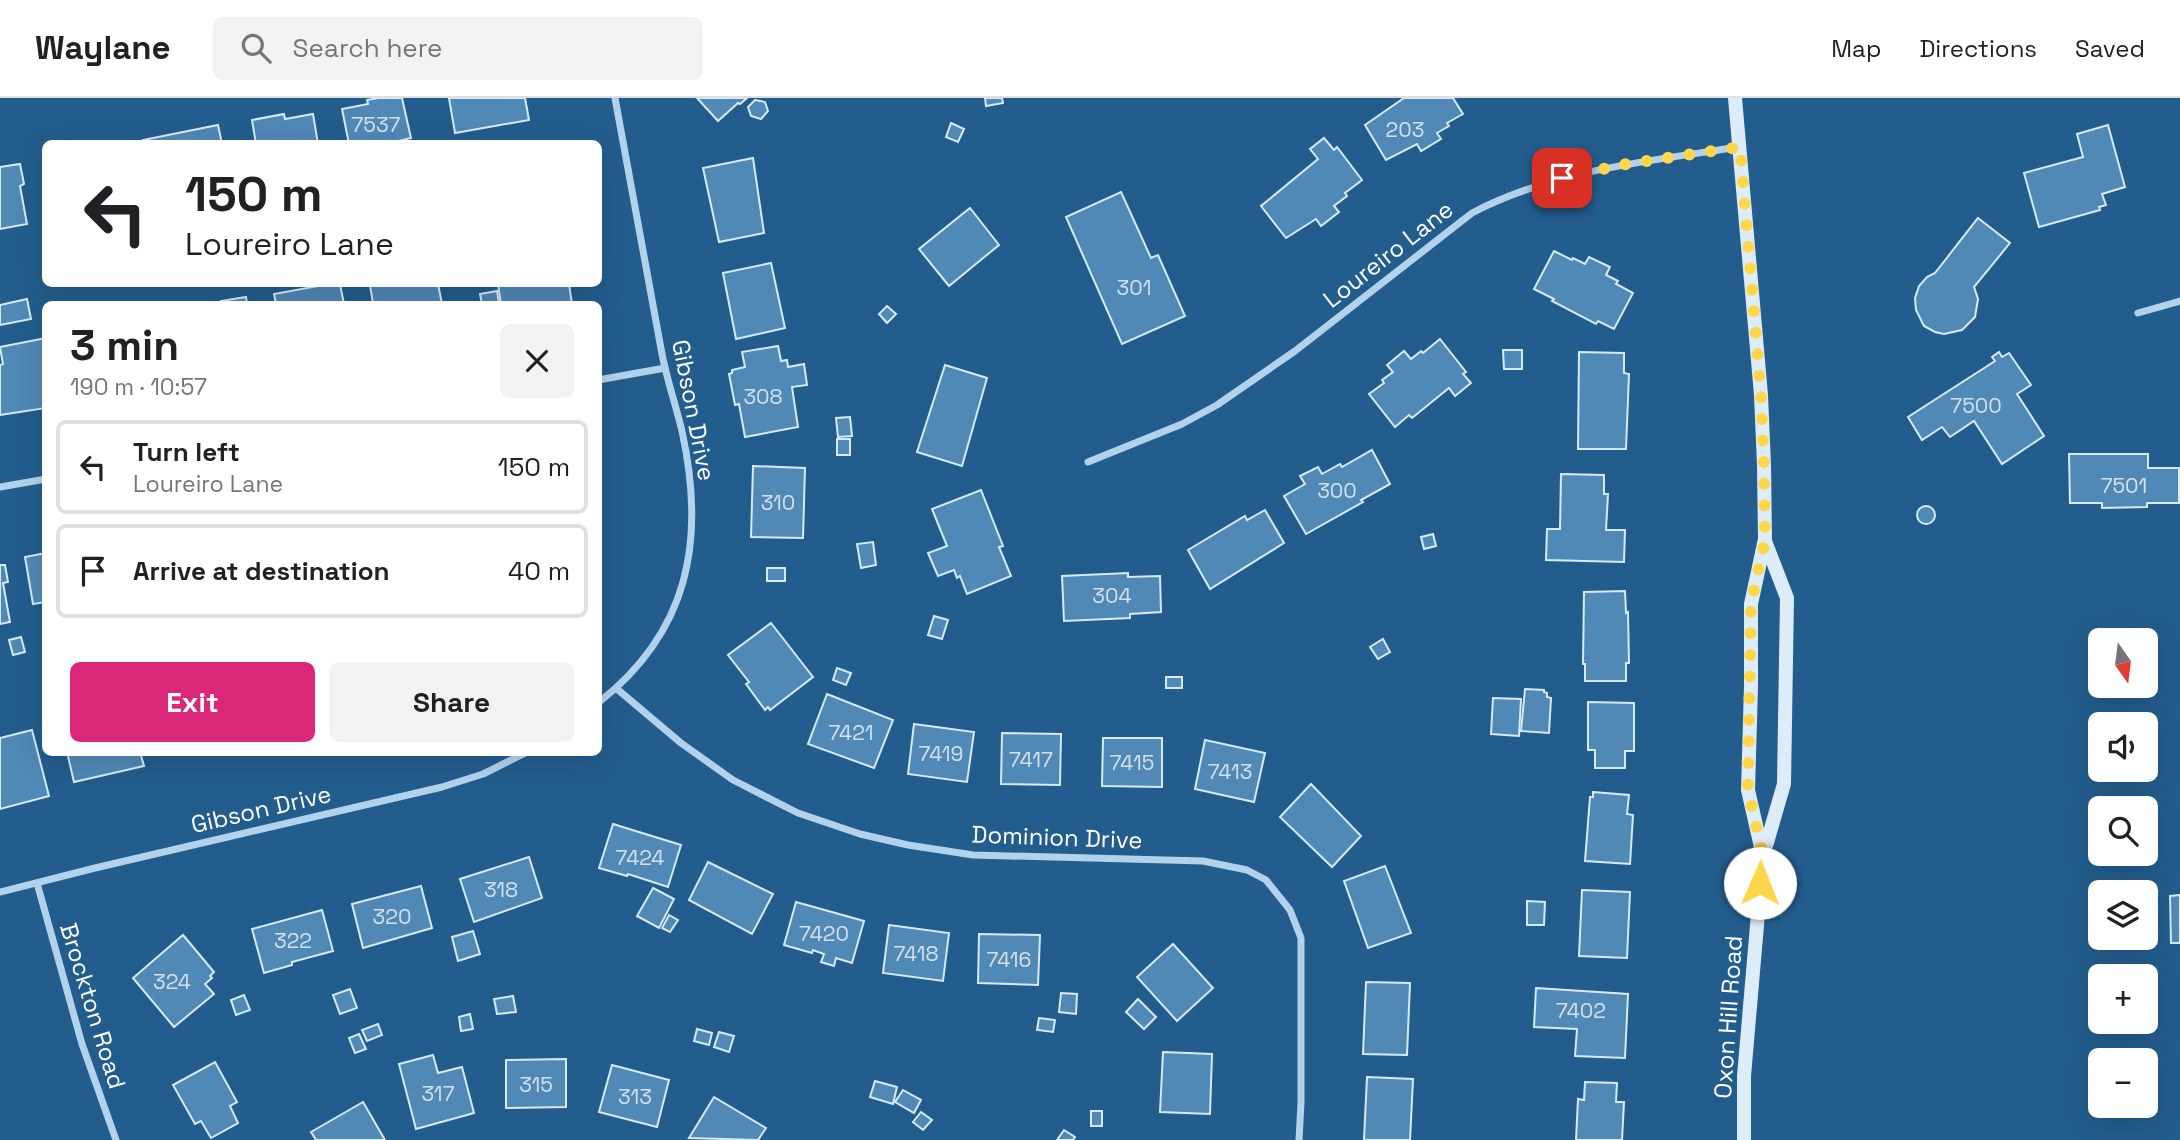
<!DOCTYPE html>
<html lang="en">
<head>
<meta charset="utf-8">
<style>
  :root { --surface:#fff; --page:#f2f2f2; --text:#202124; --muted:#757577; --line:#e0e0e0; --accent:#db2777 }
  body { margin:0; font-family:"Space Grotesk",sans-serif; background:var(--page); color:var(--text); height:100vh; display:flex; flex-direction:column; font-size:26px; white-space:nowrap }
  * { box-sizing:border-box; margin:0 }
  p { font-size:23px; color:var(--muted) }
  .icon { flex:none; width:38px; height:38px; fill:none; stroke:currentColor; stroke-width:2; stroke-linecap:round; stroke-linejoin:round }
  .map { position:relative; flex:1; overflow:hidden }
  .panel { position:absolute; left:42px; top:203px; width:560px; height:455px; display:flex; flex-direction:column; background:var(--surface); border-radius:10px; box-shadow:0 7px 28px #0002 }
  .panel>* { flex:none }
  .top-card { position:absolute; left:42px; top:42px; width:560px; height:147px; border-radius:10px; box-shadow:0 7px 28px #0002; background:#fff; color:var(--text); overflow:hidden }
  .needle { width:46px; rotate:166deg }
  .fabs { position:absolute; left:2088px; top:530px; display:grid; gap:14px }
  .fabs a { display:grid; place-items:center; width:70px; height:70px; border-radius:10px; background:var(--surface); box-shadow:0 7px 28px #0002; font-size:35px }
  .pin { position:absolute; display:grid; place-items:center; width:60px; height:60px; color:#fff; margin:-30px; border-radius:14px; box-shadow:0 4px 10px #0006 }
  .me { position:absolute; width:77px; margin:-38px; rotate:1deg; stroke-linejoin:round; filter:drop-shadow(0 0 5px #0008) }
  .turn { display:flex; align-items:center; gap:24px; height:147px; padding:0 28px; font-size:32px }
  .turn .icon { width:91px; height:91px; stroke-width:2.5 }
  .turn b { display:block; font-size:49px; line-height:60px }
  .round { display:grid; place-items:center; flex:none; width:74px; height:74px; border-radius:10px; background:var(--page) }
  .summary { display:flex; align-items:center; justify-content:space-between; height:119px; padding:0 28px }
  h1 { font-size:42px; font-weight:800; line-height:52px }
  .primary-button { display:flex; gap:14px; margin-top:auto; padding:14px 28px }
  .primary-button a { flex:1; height:80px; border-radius:10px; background:var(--accent); color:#fff; font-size:28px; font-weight:800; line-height:80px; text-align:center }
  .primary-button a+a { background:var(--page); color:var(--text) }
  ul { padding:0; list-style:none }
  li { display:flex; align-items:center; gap:21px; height:94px; margin:0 14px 10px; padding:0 14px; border:4px solid var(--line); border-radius:10px }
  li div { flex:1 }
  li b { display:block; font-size:26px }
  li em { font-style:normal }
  header { display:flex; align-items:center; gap:42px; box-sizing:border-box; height:98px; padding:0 35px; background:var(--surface); border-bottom:2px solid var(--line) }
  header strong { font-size:33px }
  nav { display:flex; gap:38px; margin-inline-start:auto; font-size:24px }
  .search { width:490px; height:63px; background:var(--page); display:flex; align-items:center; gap:18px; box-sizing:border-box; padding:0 24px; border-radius:10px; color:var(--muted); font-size:26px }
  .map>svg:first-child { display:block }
  .building { fill:#5088b6; stroke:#d6eaf8; stroke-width:2 }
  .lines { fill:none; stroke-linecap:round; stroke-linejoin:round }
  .street { stroke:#b2d2eb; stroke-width:7 }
  .secondary { stroke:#ddecf9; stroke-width:14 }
  .route { stroke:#ffd54a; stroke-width:12; stroke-dasharray:0 21.6 }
  .labels { text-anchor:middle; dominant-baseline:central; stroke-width:7; stroke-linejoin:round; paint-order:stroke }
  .number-label { font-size:21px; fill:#d3e1ed }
  .street-label { font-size:24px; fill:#fff; stroke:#235d8d }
</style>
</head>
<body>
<header>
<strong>Waylane</strong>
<div class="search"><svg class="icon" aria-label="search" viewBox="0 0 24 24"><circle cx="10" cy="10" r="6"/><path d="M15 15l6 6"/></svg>Search here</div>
<nav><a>Map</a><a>Directions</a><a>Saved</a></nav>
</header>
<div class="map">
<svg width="2180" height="1042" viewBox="0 0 2180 1042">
  <rect width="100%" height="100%" fill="#235d8d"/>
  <g class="building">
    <polygon points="378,0 402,0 411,40 386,46 349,46 342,11 368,6 367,2"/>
    <polygon points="449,0 525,0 529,22 455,35"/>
    <polygon points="697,0 747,0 740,6 738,5 718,23"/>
    <polygon points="985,0 1002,0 1003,5 986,8"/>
    <polygon points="1404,0 1453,0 1463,16 1447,25 1449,28 1437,35 1441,41 1421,53 1417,46 1386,62 1365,27"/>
    <polygon points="755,2 765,4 768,13 761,21 751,18 748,9"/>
    <polygon points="284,16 285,21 313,16 318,46 256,46 252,22"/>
    <polygon points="951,25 964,31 958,44 946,39"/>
    <polygon points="218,27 222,46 144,46 143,42"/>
    <polygon points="2108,27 2125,89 2102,96 2106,107 2099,109 2100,112 2039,129 2024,75 2083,59 2077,36"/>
    <polygon points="1324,40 1334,52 1337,49 1362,82 1345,95 1347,98 1334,108 1339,114 1321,128 1316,121 1286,140 1261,108 1318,61 1310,51"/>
    <polygon points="753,60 764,135 719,144 703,70"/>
    <polygon points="20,66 24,86 20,88 27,126 0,131 0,69"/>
    <polygon points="1121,94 1151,160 1158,157 1185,218 1122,246 1066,119"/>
    <polygon points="970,110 999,147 949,188 919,151"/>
    <polygon points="1978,120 2010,145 1974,189 1978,201 1975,219 1962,232 1944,236 1935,234 1924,228 1916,212 1915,200 1919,188 1927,179 1935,175"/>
    <polygon points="1554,153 1572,162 1573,160 1585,166 1589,159 1610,169 1606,177 1618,183 1616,186 1633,195 1614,231 1598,223 1596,226 1552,203 1554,201 1534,191"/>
    <polygon points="771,165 785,230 736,241 723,175"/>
    <polygon points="329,186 340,186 344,206 276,206 274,196"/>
    <polygon points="381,186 438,186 442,206 373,206 370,187"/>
    <polygon points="498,186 569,186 572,206 501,206"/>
    <polygon points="497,193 499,206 482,206 480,196"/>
    <polygon points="246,199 247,206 222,206 221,203"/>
    <polygon points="27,201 31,221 0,227 0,207"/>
    <polygon points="887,208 896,216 887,225 879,216"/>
    <polygon points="46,240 46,310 0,317 0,267 3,266 0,249"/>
    <polygon points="1440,241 1466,274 1463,276 1471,285 1455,298 1449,290 1412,320 1409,317 1395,329 1369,296 1384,285 1382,282 1393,274 1387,267 1404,253 1411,261 1421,253 1423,255"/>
    <polygon points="778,248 781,263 787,262 788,269 804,266 807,287 792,289 798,329 745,339 739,306 735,307 729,276 732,275 732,272 745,269 742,254"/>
    <polygon points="1503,252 1522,252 1522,271 1504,271"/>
    <polygon points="1579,254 1624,255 1624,275 1629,276 1626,351 1578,351"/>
    <polygon points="1999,254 2002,259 2009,255 2031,287 2017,296 2044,338 2002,366 1974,323 1950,339 1942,329 1922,342 1908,319 1995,263 1992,259"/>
    <polygon points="945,267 987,280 962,368 917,354"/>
    <polygon points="850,319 852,338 838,339 836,320"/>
    <rect x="837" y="341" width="13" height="16"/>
    <polygon points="1372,352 1390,386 1361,402 1363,404 1306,436 1284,398 1305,386 1300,378 1318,369 1322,376 1340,366 1342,369"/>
    <polygon points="2069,356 2148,356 2148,370 2179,370 2179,405 2147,405 2147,409 2102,410 2102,405 2070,405"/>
    <polygon points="753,368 805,370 803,440 751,439"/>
    <polygon points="1561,376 1604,377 1604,396 1608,396 1606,432 1625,432 1624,464 1546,462 1547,431 1560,431"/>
    <polygon points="981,392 1003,448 999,449 1011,478 967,496 960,478 957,480 954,472 938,478 928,455 947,448 932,411"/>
    <circle cx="1926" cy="417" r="9"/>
    <polygon points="1265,412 1284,445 1210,491 1188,452 1245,418 1247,422"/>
    <polygon points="1433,436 1436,448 1424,451 1421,439"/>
    <polygon points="873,444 876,467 861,470 857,446"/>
    <polygon points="46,455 46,504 33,506 25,459"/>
    <polygon points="0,467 5,467 8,484 3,485 10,524 0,526"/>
    <rect x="767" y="470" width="18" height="13"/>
    <polygon points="1128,475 1128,479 1160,478 1161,514 1130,516 1130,520 1064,523 1062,478"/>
    <polygon points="1625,493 1626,515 1628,514 1629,565 1626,565 1626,583 1585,583 1585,566 1583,566 1584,494"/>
    <polygon points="934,518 948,522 942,541 928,537"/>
    <polygon points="771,525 813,579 770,612 768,609 765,612 746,586 749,584 728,557"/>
    <polygon points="21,539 25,554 13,557 9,542"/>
    <polygon points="1383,541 1390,554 1378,561 1370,549"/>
    <polygon points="837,570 851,575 846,587 833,582"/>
    <rect x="1166" y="579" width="16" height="11"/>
    <polygon points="1525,591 1544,592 1544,594 1547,595 1547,599 1551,600 1549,635 1521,633"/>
    <polygon points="827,596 893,622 874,670 808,646"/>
    <polygon points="1493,600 1521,601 1519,638 1491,636"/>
    <polygon points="1588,604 1634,605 1634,653 1625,653 1625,670 1595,670 1595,652 1588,652"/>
    <polygon points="914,626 974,634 967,684 908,676"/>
    <polygon points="32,632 49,698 0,711 0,640"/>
    <polygon points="1002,635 1061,636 1060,687 1001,686"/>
    <polygon points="1103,640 1162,640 1162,689 1102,688"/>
    <polygon points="1205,642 1265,655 1254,704 1195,691"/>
    <polygon points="67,654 140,654 144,668 74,684"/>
    <polygon points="1311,686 1361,738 1332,769 1280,719"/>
    <polygon points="1593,694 1629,697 1627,716 1633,717 1630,766 1585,763 1590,699 1593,699"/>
    <polygon points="613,726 681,747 668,789 628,776 627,778 599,770"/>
    <polygon points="529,759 542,800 474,824 460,781"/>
    <polygon points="708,764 773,796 752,836 689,802"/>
    <polygon points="1385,768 1411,835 1368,850 1344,783"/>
    <polygon points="421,788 432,830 363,850 352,806"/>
    <polygon points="653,790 674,801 659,830 637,818"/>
    <polygon points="1582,792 1630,794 1627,860 1579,858"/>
    <polygon points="2180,797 2180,845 2171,845 2170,798"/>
    <polygon points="1527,803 1545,804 1544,827 1527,827"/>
    <polygon points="796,804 864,823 852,865 836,860 834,868 821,864 824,856 813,852 812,855 784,847"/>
    <polygon points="322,812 333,853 292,864 292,867 264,875 252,831"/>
    <polygon points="669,817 678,822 670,834 662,830"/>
    <polygon points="889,827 949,835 943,883 883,875"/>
    <polygon points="473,833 480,856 458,863 452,839"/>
    <polygon points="979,836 1040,837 1038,887 978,885"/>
    <polygon points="183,837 214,874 210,878 212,880 205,886 214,896 174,929 133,880"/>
    <polygon points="1173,846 1213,890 1177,923 1137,879"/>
    <polygon points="1366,884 1410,885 1407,957 1363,956"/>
    <polygon points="1536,890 1628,896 1625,960 1575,958 1577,931 1534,929"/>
    <polygon points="350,891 357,910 340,916 333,897"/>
    <polygon points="1061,895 1077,896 1076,916 1059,914"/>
    <polygon points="244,897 250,912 236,917 231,902"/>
    <polygon points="513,898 516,914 497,916 494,901"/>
    <polygon points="1138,901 1156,919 1144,931 1126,914"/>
    <polygon points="470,916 473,931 461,933 459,919"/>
    <polygon points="1039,920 1055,922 1053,934 1037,932"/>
    <polygon points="378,926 382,937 367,943 362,932"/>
    <polygon points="697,931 712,935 709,947 694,943"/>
    <polygon points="719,934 734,938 729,954 714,949"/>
    <polygon points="359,936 366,951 355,955 349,940"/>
    <polygon points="1163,954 1212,956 1210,1016 1160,1014"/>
    <polygon points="433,957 438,975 462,969 474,1015 416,1031 399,966"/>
    <polygon points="566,961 566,1009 506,1010 506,962"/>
    <polygon points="215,964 237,1004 230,1008 238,1025 211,1040 201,1023 195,1026 173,987"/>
    <polygon points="612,967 669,982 657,1029 599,1014"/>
    <polygon points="1367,979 1413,981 1410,1042 1364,1042"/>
    <polygon points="875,983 897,989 893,1006 870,999"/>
    <polygon points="1585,984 1617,985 1616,1004 1624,1004 1622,1042 1576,1042 1578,1001 1584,1002"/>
    <polygon points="903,992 921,1002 914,1015 895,1004"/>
    <polygon points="714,999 766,1030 758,1042 689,1040"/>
    <polygon points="363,1004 385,1042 316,1042 311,1034"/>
    <rect x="1091" y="1013" width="11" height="15"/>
    <polygon points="921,1014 932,1022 923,1032 913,1024"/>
    <polygon points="1064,1032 1075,1039 1073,1042 1057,1042"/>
  </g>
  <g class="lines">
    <g class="street">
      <polyline points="2138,215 2180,203"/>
      <polyline points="598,282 665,270"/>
      <path d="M1088,364L1182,326L1217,307L1295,253L1472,115C1554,72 1649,63 1739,49"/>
      <polyline points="0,389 46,381"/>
      <polyline points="617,591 681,645 733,682 798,715 860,736 908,747 973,757 1203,763 1247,772 1266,782 1290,812 1301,840 1301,1005 1299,1042"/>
      <path d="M598,605C689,534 706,443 682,333C676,308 667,282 662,256C646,171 631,85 615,0"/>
      <polyline points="37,785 82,946 116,1042"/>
      <polyline points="0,794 95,770 442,689 483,676 527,654"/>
    </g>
    <g class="secondary">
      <polyline points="1735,0 1761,297 1764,367 1765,441 1751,506 1751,588 1748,692 1763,758"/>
      <polyline points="1744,1042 1744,978 1763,758 1784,686 1787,500 1765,443"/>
    </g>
  </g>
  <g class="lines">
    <polyline class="route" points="1562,80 1626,66 1740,49 1761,297 1764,367 1765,442 1751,506 1748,692 1763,758 1760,785"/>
  </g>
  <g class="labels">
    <g class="number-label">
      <text x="376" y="26">7537</text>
      <text x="1405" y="31">203</text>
      <text x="1134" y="189">301</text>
      <text x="763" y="298">308</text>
      <text x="1976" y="307">7500</text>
      <text x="2124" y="387">7501</text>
      <text x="1337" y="392">300</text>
      <text x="778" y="404">310</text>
      <text x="1112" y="497">304</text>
      <text x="851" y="634">7421</text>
      <text x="941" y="655">7419</text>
      <text x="1031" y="661">7417</text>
      <text x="1132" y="664">7415</text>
      <text x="1230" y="673">7413</text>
      <text x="640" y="759">7424</text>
      <text x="501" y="791">318</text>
      <text x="392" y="818">320</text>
      <text x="824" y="835">7420</text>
      <text x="293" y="842">322</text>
      <text x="916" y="855">7418</text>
      <text x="1009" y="861">7416</text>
      <text x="172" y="883">324</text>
      <text x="1581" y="912">7402</text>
      <text x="536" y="986">315</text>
      <text x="438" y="995">317</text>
      <text x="635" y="998">313</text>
    </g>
    <g class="street-label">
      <text transform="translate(1388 156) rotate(-38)">Loureiro Lane</text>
      <text transform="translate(694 312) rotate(79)">Gibson Drive</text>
      <text transform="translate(261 711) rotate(-13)">Gibson Drive</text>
      <text transform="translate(1057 739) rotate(2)">Dominion Drive</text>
      <text transform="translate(93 908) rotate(73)">Brockton Road</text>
      <text transform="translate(1728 919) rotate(-86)">Oxon Hill Road</text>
    </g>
  </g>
</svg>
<div class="fabs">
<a><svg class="needle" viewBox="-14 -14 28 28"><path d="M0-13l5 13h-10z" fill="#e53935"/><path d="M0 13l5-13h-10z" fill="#757577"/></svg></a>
<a><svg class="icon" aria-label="sound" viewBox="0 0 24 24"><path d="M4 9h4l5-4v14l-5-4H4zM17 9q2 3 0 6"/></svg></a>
<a><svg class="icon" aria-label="search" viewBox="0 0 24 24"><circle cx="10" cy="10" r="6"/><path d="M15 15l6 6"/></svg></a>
<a><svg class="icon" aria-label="layers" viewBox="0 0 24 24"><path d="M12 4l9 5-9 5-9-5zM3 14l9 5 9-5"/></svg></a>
<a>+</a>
<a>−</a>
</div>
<div class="pin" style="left:1562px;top:80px;background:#d93025"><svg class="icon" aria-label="arrive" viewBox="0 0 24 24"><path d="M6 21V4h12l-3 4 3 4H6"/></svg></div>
<svg class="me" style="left:1760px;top:785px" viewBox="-20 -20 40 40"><circle r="19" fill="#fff"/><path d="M0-13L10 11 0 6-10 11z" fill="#ffd54a"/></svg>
<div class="top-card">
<div class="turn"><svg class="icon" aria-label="left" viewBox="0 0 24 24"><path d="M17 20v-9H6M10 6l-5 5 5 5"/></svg><div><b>150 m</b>Loureiro Lane</div></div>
</div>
<section class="panel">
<div class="summary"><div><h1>3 min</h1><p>190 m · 10:57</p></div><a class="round"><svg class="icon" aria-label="close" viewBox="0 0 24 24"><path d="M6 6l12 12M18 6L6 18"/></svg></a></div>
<ul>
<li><svg class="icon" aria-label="left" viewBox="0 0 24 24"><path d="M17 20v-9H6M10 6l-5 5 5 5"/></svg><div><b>Turn left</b><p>Loureiro Lane</p></div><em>150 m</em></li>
<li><svg class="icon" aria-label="arrive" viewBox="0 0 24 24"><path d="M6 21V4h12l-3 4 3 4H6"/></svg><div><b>Arrive at destination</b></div><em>40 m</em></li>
</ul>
<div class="primary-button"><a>Exit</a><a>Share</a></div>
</section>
</div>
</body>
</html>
